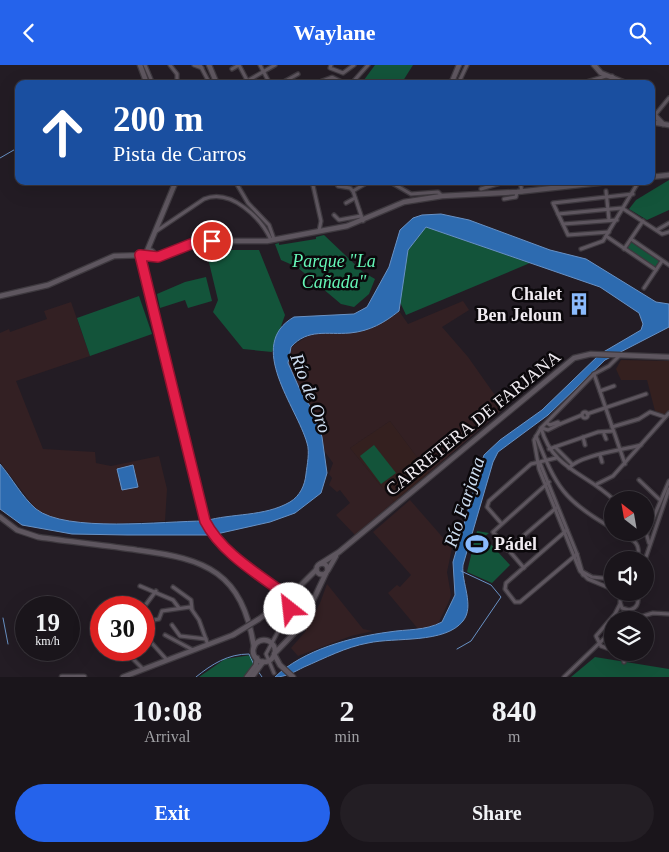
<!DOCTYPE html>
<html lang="en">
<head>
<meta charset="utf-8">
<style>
  :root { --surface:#1a151b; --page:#231e24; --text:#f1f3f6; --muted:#9f9fa3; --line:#38343a; --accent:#2563eb }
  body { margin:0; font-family:"Times New Roman",serif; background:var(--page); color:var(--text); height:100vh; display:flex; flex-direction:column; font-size:19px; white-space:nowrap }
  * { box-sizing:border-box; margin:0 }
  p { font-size:16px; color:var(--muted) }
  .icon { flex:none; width:28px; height:28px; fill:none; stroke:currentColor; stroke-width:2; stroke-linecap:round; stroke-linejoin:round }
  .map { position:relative; height:612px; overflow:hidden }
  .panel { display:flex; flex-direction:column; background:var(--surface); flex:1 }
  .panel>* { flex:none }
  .top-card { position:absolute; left:15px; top:15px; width:640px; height:105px; border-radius:10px; box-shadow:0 5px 20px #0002,0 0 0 1px var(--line); background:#1a4fa0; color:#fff; overflow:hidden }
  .needle { width:32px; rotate:329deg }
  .tools { position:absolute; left:604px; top:426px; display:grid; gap:10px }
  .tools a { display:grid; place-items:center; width:50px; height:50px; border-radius:50%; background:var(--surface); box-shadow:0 5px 20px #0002,0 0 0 1px var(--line); font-size:25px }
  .speed { position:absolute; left:15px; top:531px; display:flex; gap:10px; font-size:25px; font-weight:700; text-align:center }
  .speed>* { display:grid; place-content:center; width:65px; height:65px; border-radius:50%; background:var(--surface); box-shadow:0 5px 20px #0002,0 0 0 1px var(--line); line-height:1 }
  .speed small { font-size:12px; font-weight:400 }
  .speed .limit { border:8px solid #d22; background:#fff; color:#111 }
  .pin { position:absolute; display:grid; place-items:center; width:42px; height:42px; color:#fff; margin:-21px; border:2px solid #fff; border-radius:50%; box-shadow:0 1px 5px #0007 }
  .me { position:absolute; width:55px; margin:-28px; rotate:331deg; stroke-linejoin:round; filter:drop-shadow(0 0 4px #0008) }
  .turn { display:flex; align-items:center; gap:18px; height:105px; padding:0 15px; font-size:22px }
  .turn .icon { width:65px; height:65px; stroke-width:2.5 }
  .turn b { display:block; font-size:35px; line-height:42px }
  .eta { display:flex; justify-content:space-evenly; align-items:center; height:85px; text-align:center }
  .eta b { font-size:30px; font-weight:600; line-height:35px }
  .cta { display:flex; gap:10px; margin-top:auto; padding:10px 15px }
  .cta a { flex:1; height:58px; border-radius:30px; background:var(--accent); color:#fff; font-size:20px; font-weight:600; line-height:58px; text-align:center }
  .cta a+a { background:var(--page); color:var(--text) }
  header { display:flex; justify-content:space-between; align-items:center; height:65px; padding:0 15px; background:var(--accent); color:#fff; font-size:22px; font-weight:600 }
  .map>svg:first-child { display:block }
  .commercial { fill:#332023 }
  .education { fill:#34201f }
  .green { fill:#13543a }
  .water { fill:#2d6bb0; stroke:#6891c4 }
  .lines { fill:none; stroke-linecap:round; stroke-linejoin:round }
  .stream { stroke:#6891c4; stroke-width:1 }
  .street-casing { stroke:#3e393f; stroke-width:5.5 }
  .secondary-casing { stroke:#3e393f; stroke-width:7 }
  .street { stroke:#5e565f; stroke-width:3 }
  .secondary { stroke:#5e565f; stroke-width:4.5 }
  .secondary-bridge-casing { stroke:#3e393f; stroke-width:7; stroke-linecap:butt }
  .secondary-bridge { stroke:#5e565f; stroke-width:4.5 }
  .route-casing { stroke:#92132f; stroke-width:12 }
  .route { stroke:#e11d48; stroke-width:9 }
  .labels { text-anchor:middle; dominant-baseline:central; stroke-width:5; stroke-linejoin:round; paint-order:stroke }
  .park-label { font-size:18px; font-style:italic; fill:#65f7b7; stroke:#0b080b }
  .poi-label { font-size:18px; font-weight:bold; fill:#f0ebf1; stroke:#0b080b; text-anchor:end }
  .street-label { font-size:18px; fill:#f0ebf1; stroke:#0b080b }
  .water-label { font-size:19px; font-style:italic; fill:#cdddf0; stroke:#0b080b }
</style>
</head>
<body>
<header><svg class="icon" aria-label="back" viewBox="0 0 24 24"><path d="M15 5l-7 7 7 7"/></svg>Waylane<svg class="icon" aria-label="search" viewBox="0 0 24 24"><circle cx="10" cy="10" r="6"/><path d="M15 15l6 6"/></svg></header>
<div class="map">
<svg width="669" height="612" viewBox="0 0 669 612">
  <rect width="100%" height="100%" fill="#231c24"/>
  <g class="commercial">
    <polygon points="463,236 469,245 442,262 468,292 504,343 429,408 390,356 350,383 394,437 355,470 336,450 350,438 340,425 337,427 329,420 332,413 329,409 333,398 325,387 315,349 301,327 288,298 291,282 311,269 350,268 375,262 399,246 408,259"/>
    <polygon points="71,237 90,291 16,316 43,384 95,387 96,398 111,401 159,391 167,424 165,456 101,459 75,457 48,452 35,443 0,397 0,268 9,264 10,267 47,254 44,246"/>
    <polygon points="410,435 452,483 447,507 451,530 449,536 438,559 419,565 388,528 397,520 400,522 411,510 373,467"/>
    <polygon points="327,519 363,564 373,566 351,571 298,591 291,583 305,567 320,538"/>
  </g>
  <g class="education">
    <polygon points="621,295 669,296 669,345 664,351 655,346 647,315 621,315 616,304"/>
    <polygon points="390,356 429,408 394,437 350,383"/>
  </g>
  <g class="green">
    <polygon points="375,0 413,0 401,19 361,19"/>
    <polygon points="669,115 669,145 647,155 629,144 636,135"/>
    <polygon points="426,162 530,198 406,250 399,235 408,185"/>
    <polygon points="324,170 363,207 375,214 369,229 354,242 341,239 297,202 281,195 275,179 279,178 279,180 316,174 316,172"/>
    <polygon points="631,177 659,196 655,202 627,183"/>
    <polygon points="206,185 259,185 285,250 272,287 243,284 213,247 218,235"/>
    <polygon points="206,212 212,236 188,243 185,235 160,243 157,229 185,217"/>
    <polygon points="139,231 152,269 90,291 77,253"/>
    <polygon points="374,380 396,408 381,419 360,391"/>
    <polygon points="477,466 489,468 484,472 510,500 492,518 467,507"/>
    <polygon points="251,590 255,600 244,612 199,612 225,594"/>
    <polygon points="595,592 669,604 669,612 571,612"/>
  </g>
  <g class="water">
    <path d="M441,149L469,155L550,185L586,194L656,237L669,239V262L605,295L548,350L498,387L493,397L463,500C461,517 475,541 463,556C445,579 395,572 368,578C346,582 325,593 304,602C294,607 286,612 275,612C303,585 351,572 389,567C407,564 425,566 442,557L455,530L453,497L484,390L500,375L542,345L600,289L641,265L643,259L639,248L600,222L426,162L408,185L399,246C384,258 370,266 350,268C327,270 308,263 291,282L288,298L301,327L315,349L322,372L327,408L321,428L295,448L270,457L212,470H127L72,469L22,460L0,444V399C12,413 22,432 36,444C66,468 164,456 205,456C232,448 264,452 290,437C300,431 305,420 306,409C307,400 310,387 307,378C297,342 245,280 294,252L354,249L367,242L389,202L400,165L413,153L422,150Z"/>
    <polygon points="133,400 138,422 122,425 117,404"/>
  </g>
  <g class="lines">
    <g class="stream">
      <polyline points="0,93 19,82"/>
      <polyline points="3,553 8,579"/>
      <polyline points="457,584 471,576 501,532 491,520 461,506"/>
      <polyline points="258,606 262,612"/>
      <path d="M196,612C212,599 228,589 249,589L254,600"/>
    </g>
    <defs>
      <g id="street">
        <polyline points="145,0 153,19"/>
        <polyline points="170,0 177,9 177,19"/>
        <polyline points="194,0 202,3"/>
        <polyline points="200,0 210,19"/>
        <polyline points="239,0 249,19"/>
        <polyline points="260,0 270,19"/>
        <polyline points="331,0 330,3 343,8 354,0"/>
        <polyline points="232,4 239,0"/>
        <polyline points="242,19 275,0"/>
        <polyline points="280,19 298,9"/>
        <polyline points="335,19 336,18"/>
        <polyline points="351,19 368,0"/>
        <polyline points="458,19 467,0"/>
        <polyline points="580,19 606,11"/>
        <polyline points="651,55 669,33"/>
        <polyline points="235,116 248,138 269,160 274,174"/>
        <polyline points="312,116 321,156 319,166"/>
        <polyline points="335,116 338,121 350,123 353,126"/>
        <polyline points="381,116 392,118 411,129 438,127 442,131"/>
        <polyline points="520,116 522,127"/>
        <polyline points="481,124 507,116"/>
        <polyline points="353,126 363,156"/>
        <polyline points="353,126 370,116"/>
        <polyline points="606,126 609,155"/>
        <polyline points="504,134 516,132 517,127"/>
        <polyline points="346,138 355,133"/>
        <polyline points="558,149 622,143 662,169 669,167"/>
        <polyline points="334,150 339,155 361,151"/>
        <polyline points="563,159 617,155"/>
        <polyline points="657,165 669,158"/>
        <path d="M155,167L204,134C231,123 261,153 271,175"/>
        <polyline points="609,167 568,170 553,138 633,129"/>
        <polyline points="606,171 656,205"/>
        <polyline points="631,174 669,200"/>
        <polyline points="581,184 603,176 639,116"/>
        <polyline points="624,184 643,156"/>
        <path d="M140,190L205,456C222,489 260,510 289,532L290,544L266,589L274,608"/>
        <polyline points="644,223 662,196"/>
        <polyline points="594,309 625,399"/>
        <polyline points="600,326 614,321"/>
        <circle cx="585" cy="350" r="3"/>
        <polyline points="587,349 646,329"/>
        <polyline points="560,359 582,350"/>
        <polyline points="612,362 639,354 650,347 665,352"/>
        <path d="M541,363C553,405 585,407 614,435"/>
        <polyline points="542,363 548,365 560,359 558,357 550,360 547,358"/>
        <polyline points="604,369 606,374"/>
        <path d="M536,371C556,422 564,436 612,463"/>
        <polyline points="583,372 585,380"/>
        <polyline points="555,382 572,399"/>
        <polyline points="549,384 598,367 613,366"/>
        <polyline points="600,390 602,397"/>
        <polyline points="540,398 577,489 583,510"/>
        <path d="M569,403C580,390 623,385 641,380"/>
        <polyline points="639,415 660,435"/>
        <polyline points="597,419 613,411 669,348"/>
        <polyline points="501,458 487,442 489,436 531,399 556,393"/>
        <polyline points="645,464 649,478"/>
        <polyline points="567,465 506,518 505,524 515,537 520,537 577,489"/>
        <path d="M620,468C634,475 642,478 637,495"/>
        <polyline points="647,468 669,416"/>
        <polyline points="507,485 556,443"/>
        <polyline points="645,495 669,424"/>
        <polyline points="524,503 493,467 549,417"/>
        <polyline points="583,507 592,512 612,514"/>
        <polyline points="140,521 173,535 179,543"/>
        <polyline points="173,522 191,535 192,544"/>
        <polyline points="612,524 588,514 580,506 539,404 534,375 541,363 594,309 609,301 619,291"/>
        <path d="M625,528L621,531L620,537L622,543L629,545C639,543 641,533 633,528"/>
        <polyline points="144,542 156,526"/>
        <polyline points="144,555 150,560"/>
        <polyline points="630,555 653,548 669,549"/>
        <polyline points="172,560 180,571 206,574"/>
        <polyline points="165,570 193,585"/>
        <polyline points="612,585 601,581 596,571 615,549 620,539"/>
        <polyline points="125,586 143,604"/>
        <polyline points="620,588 624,591 624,597"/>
        <polyline points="167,595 149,575 150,560 154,555 159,554 162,546 190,542 199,555 208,580"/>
        <polyline points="564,612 612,566"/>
      </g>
      <g id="secondary">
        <polyline points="140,0 147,19"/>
        <polyline points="209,0 217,19"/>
        <polyline points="594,0 601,8 628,19"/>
        <polyline points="612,12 618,19"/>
        <polyline points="316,19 332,13 344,19"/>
        <polyline points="451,19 459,0"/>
        <polyline points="651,46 663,59"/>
        <polyline points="651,57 669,60"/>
        <polyline points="651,112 669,110"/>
        <circle cx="150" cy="189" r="3.5"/>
        <polyline points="147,186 176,116"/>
        <polyline points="152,191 158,192 204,176 267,176 347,161 404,137 442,131 517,127 616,116"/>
        <polyline points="0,231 48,220 114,191 146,190"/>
        <path d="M0,452L17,465L38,472C71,477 104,480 137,485C207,494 242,507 254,582"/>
        <circle cx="322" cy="504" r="5.5"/>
        <polyline points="320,499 339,487 574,293 591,289 669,292"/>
        <polyline points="328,505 336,491"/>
        <polyline points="259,554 289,532 316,505"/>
        <circle cx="264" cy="586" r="11"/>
        <polyline points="275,588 301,561 326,508"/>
        <polyline points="274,589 280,600 293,612"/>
        <polyline points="62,612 84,612"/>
        <polyline points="123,612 233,570"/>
        <polyline points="247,612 256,600 257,593"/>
        <polyline points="252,612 263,597"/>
      </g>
    </defs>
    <use href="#street" class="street-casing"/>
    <use href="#secondary" class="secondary-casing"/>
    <use href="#street" class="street"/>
    <use href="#secondary" class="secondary"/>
    <defs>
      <polyline id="secondary-bridge" points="233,570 259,554"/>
    </defs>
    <use href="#secondary-bridge" class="secondary-bridge-casing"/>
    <use href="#secondary-bridge" class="secondary-bridge"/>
  </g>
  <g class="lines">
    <defs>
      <path id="route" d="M212,176L191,179L158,192L140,190L205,456C222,489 260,510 289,532L290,544"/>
    </defs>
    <use href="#route" class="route-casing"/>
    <use href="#route" class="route"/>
  </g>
  <defs>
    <symbol id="building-bare" viewBox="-9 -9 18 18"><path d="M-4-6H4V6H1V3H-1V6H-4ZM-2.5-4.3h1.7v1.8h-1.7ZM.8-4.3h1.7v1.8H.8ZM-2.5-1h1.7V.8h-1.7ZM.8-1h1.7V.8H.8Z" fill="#8abafc" stroke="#0b080b" stroke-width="2.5" paint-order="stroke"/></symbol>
    <symbol id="stadium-bare" viewBox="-9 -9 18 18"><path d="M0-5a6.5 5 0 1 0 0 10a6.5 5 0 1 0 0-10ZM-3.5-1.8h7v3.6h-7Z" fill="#8abafc" stroke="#0b080b" stroke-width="2.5" paint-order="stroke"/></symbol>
  </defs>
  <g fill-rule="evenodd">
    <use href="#building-bare" x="563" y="223" width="32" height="32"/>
    <use href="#stadium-bare" x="461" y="463" width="32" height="32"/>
  </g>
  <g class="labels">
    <g class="park-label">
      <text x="334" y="196">Parque "La<tspan x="334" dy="21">Cañada"</tspan></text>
    </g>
    <g class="poi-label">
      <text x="562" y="229">Chalet<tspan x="562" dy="21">Ben Jeloun</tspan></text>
      <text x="494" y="479" text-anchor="start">Pádel</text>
    </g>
    <g class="street-label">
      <text transform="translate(473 358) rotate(-39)">CARRETERA DE FARJANA</text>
    </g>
    <g class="water-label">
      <text transform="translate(311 328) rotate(69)">Río de Oro</text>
      <text transform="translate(464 437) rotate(-72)">Río Farjana</text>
    </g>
  </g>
</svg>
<div class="tools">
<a><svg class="needle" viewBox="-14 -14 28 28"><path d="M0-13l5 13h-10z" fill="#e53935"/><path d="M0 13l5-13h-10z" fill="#9f9fa3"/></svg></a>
<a><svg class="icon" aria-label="sound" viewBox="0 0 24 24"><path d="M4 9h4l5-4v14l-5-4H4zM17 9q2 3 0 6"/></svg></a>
<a><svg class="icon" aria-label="layers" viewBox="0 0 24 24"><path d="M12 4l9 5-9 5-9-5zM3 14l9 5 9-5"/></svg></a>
</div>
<div class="speed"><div>19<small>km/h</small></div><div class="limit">30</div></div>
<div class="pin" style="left:212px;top:176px;background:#d93025"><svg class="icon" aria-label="arrive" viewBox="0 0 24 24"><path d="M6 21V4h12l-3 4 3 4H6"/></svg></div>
<svg class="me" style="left:290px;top:544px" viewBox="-20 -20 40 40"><circle r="19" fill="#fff"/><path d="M0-13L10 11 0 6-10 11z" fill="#e11d48"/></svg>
<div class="top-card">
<div class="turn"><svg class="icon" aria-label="ahead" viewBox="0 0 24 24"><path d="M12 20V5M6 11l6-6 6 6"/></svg><div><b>200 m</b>Pista de Carros</div></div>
</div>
</div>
<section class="panel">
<div class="eta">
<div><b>10:08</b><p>Arrival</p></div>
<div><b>2</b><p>min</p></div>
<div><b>840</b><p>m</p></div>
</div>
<div class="cta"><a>Exit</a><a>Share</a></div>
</section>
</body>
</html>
